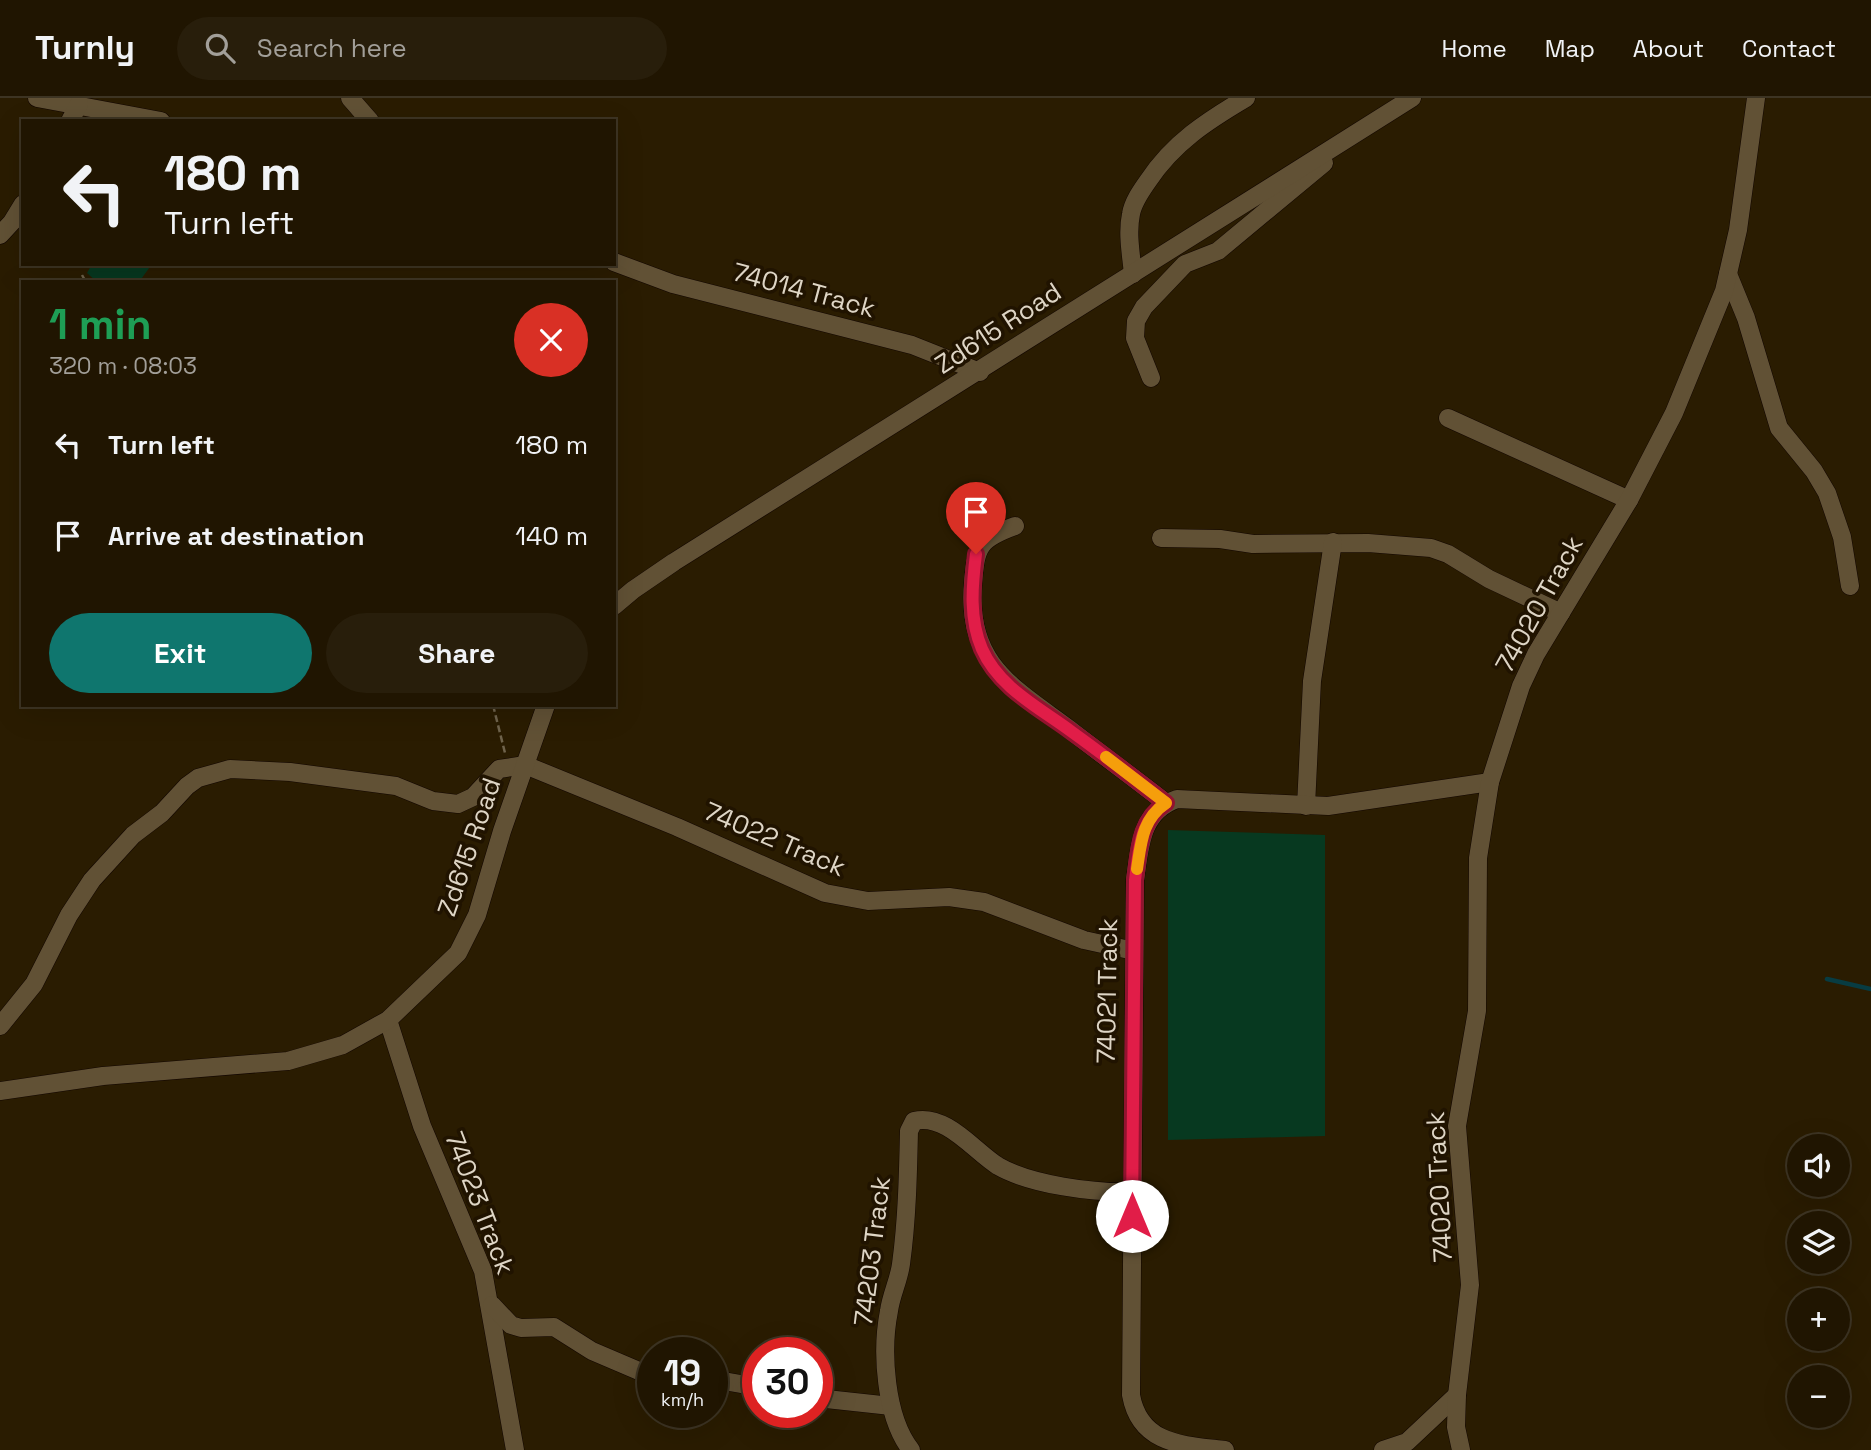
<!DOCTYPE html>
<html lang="en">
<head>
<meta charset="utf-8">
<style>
  :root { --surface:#201501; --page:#281e0b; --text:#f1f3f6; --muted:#a29f99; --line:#3d3423; --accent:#0f766e }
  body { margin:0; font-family:"Space Grotesk",sans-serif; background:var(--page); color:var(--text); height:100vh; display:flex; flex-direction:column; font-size:26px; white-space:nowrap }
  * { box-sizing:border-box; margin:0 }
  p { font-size:23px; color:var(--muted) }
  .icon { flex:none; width:38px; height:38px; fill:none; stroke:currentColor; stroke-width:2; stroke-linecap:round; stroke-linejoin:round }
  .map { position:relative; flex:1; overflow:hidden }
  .sheet { position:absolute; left:21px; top:182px; width:595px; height:427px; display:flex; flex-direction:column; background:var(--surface); border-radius:0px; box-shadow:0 7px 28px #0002,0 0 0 2px var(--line) }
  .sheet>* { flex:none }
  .hud { position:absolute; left:21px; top:21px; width:595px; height:147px; border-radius:0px; box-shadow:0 7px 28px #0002,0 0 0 2px var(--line); background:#201501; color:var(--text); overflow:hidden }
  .buttons { position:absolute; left:1787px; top:1036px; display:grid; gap:14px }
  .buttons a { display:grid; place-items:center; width:63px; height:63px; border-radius:50%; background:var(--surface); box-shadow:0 7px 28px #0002,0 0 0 2px var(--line); font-size:35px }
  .speed { position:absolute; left:637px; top:1239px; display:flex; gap:14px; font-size:35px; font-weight:700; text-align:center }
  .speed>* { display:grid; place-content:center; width:91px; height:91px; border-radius:50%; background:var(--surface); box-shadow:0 7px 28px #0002,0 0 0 2px var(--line); line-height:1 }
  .speed small { font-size:18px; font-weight:400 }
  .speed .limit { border:10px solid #d22; background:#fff; color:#111 }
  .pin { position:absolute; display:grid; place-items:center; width:60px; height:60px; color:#fff; margin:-72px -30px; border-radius:50% 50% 50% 0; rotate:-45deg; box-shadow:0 0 7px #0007 }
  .pin .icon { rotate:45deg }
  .me { position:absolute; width:77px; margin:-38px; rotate:0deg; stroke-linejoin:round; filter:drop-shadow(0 0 5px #0008) }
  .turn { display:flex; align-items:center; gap:24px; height:147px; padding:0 28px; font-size:32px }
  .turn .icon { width:91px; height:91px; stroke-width:2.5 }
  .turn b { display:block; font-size:49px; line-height:60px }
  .round { display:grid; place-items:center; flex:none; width:74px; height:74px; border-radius:37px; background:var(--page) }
  .overview { display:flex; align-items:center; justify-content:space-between; height:119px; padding:0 28px }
  h1 { font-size:42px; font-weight:800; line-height:52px; color:#1e9e55 }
  .button { display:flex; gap:14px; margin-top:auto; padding:14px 28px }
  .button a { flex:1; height:80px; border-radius:42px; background:var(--accent); color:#fff; font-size:28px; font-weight:800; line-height:80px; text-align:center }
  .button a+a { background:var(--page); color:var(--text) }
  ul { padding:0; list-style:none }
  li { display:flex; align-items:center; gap:21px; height:91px; padding:0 28px }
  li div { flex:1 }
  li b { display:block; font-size:26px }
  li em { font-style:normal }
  header { display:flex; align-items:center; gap:42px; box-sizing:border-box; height:98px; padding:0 35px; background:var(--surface); border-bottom:2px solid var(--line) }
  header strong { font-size:33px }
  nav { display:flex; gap:38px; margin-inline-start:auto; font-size:24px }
  .search { width:490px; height:63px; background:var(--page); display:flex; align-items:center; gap:18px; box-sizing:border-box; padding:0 24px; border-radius:38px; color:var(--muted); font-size:26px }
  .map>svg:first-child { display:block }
  .green { fill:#073920 }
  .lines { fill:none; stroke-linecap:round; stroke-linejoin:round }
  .stream { stroke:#083c42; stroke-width:4.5 }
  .minor-casing { stroke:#120600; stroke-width:19 }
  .path { stroke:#6f634c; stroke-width:2.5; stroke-dasharray:7 3.5; stroke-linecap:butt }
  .minor { stroke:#615135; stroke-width:18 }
  .route-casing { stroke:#92132f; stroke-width:18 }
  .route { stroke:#e11d48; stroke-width:12 }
  .slow { stroke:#f59e0b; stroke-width:12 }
  .labels { text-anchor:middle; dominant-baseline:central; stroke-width:7; stroke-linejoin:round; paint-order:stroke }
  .street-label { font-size:26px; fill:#ded5c5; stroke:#201300 }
</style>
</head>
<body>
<header>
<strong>Turnly</strong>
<div class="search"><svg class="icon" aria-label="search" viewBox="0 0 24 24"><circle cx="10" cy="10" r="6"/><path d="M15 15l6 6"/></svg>Search here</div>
<nav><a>Home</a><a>Map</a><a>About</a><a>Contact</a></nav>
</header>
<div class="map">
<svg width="1871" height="1352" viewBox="0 0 1871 1352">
  <rect width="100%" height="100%" fill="#2a1c01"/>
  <g class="green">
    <polygon points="92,166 152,166 139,184 97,184 87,175"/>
    <polygon points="1168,732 1325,737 1325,1038 1168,1042"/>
  </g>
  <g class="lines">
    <polyline class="stream" points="1827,881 1871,891"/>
    <defs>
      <g id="minor">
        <polyline points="37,0 161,23"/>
        <polyline points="350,0 370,23"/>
        <polyline points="70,23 79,6"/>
        <polyline points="0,137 12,124 23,106"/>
        <polyline points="614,164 673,186 912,247 980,274"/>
        <path d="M1133,176C1131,156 1127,135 1131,116C1133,104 1141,93 1148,83C1173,45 1207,23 1246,0"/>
        <polyline points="1728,176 1746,220 1779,330 1814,373 1827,395 1842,439 1850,488"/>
        <polyline points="1151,280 1135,240 1136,223 1144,209 1185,166 1218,153 1324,65"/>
        <polyline points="1448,320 1629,402"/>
        <path d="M1015,428C979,441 976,448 973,485C966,566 1013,589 1069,631C1101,656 1134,680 1166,705"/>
        <polyline points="1161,440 1220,441 1253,446 1368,445 1431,450 1448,456 1489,481 1561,515"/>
        <polyline points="614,508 633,492 674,464 1412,0"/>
        <polyline points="1306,708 1312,583 1333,444"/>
        <polyline points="388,922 422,1028 483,1173 515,1352"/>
        <polyline points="0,928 34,886 69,817 92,782 133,737 162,715 187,688 198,680 230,671 290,674 396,688 433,703 458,706 473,699 499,671 525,667 677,729 825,795 868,803 949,799 984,804 1084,842 1134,853"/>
        <polyline points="0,993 103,978 288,963 343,947 388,922 458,855 477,817 502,733 546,607"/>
        <polyline points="492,1207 511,1227 521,1230 554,1229 592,1253 653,1279"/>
        <polyline points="712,1281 758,1289"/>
        <polyline points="817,1300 891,1308"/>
        <path d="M911,1352C885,1319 881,1253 889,1213C891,1197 899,1182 901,1166C907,1122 908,1078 909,1033L914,1023C946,1015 974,1053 998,1068C1031,1087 1094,1095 1132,1094"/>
        <path d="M1225,1352C1183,1347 1140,1347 1131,1297L1135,782C1140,749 1140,714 1177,701L1328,708L1490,684"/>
        <polyline points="1383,1352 1407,1344 1457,1297"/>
        <polyline points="1461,1352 1456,1329 1457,1297 1470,1187 1457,1028 1477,913 1478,760 1490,684 1521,588 1536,556 1629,402 1674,315 1724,193 1738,132 1756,0"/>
      </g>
    </defs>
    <use href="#minor" class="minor-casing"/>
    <g class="path">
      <polyline points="82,177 86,184"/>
      <polyline points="493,607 505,655"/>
    </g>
    <use href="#minor" class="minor"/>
  </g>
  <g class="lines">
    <defs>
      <path id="route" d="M976,456C972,488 969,521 982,551C999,590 1040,610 1072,634C1104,657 1135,681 1166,705C1139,722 1139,753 1135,782L1132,1118"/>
    </defs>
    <use href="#route" class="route-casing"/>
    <use href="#route" class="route"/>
    <path class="slow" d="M1106,659L1166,705C1142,721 1141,745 1137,771"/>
  </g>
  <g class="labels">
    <g class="street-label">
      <text transform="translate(804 192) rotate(15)">74014 Track</text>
      <text transform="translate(998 230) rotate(-33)">Zd615 Road</text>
      <text transform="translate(1539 506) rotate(-61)">74020 Track</text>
      <text transform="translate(775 741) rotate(23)">74022 Track</text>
      <text transform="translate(469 749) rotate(-71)">Zd615 Road</text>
      <text transform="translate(1107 893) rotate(-89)">74021 Track</text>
      <text transform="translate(1439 1089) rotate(-93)">74020 Track</text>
      <text transform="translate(480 1105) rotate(69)">74023 Track</text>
      <text transform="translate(872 1153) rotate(-83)">74203 Track</text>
    </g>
  </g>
</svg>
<div class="buttons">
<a><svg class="icon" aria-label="sound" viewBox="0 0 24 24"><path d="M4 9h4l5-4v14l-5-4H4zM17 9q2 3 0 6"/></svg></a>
<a><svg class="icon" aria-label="layers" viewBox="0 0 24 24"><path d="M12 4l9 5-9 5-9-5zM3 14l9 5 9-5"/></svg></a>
<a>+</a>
<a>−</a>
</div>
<div class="speed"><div>19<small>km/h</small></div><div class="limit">30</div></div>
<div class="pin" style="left:976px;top:456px;background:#d93025"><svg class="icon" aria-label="arrive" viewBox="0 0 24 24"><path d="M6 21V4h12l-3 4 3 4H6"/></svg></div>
<svg class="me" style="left:1132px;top:1118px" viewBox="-20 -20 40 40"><circle r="19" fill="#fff"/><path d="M0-13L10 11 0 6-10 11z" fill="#e11d48"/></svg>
<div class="hud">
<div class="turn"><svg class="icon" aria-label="left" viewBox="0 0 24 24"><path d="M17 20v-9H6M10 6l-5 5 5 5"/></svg><div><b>180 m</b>Turn left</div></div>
</div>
<section class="sheet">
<div class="overview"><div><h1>1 min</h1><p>320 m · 08:03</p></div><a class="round" style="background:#d93025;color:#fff"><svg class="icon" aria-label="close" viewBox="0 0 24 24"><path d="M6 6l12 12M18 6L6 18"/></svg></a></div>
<ul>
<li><svg class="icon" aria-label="left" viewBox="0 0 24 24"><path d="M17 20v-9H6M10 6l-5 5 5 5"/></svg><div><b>Turn left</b></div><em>180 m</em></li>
<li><svg class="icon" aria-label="arrive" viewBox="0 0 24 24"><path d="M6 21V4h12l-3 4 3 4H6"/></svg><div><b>Arrive at destination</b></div><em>140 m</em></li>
</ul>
<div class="button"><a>Exit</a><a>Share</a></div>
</section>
</div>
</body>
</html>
